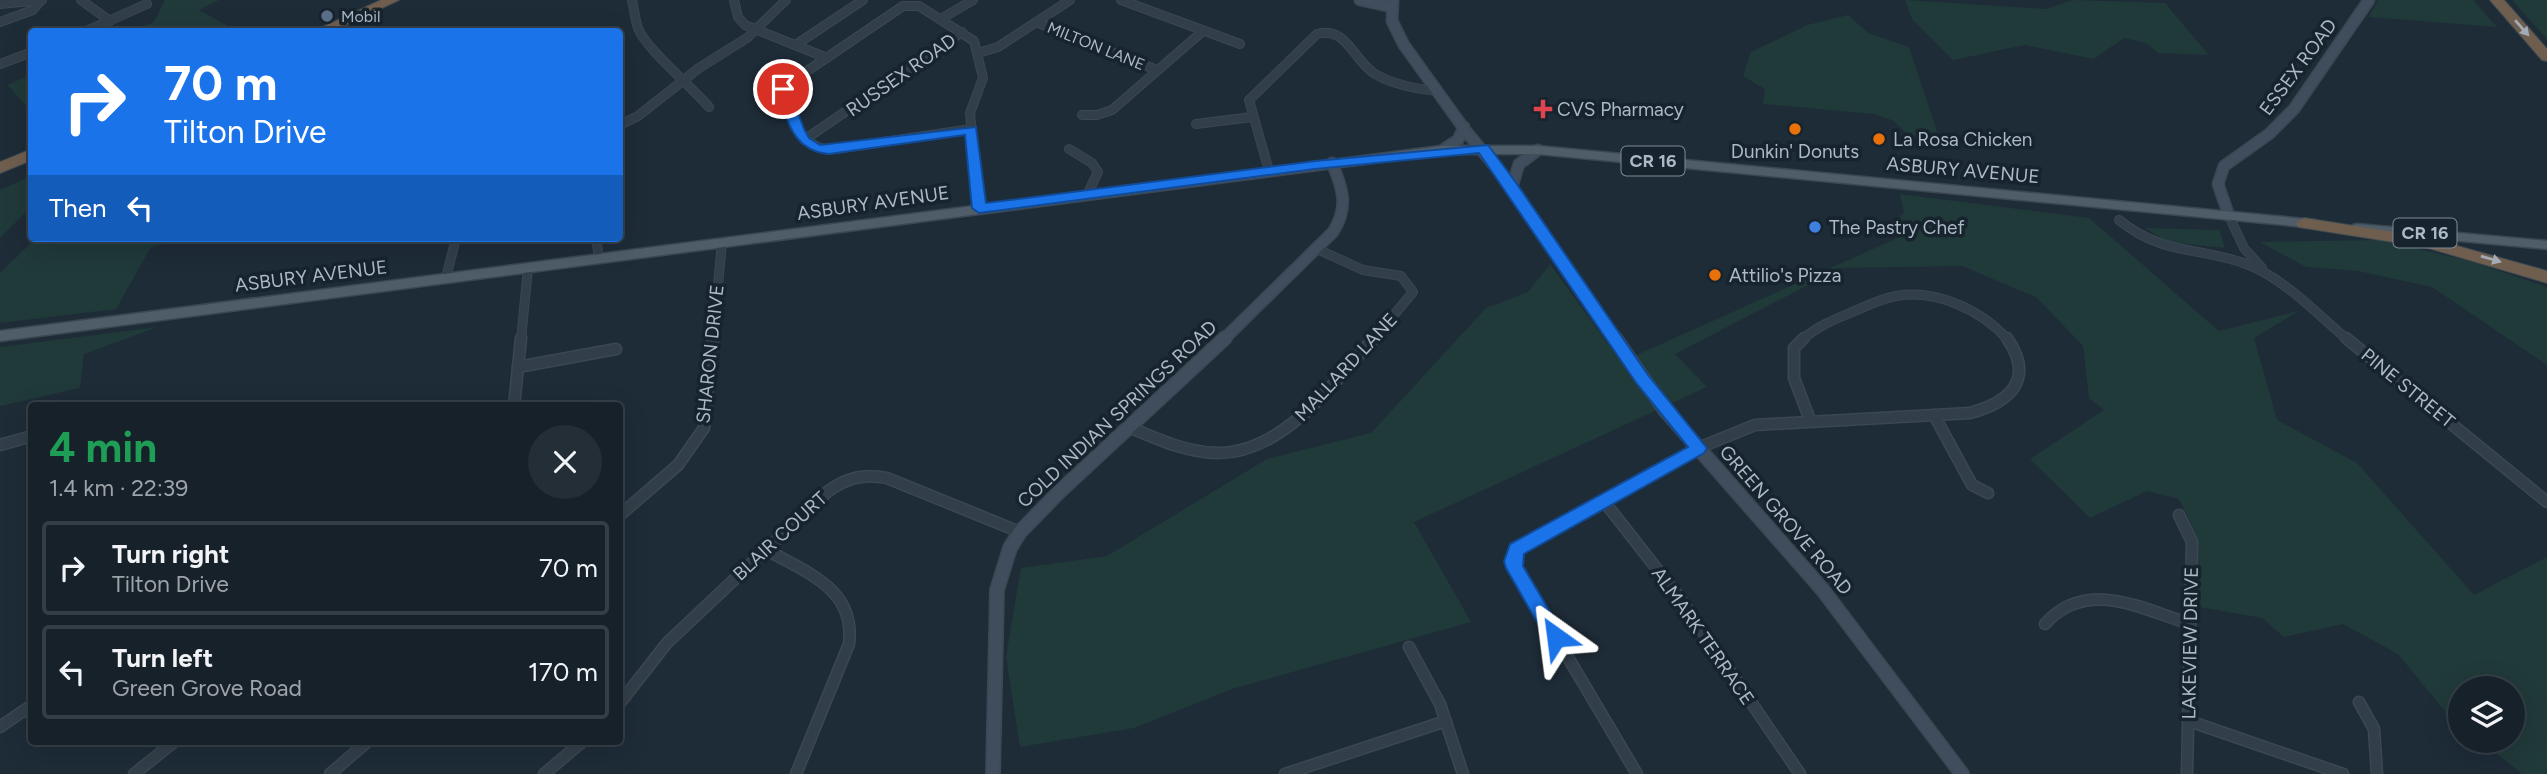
<!DOCTYPE html>
<html lang="en">
<head>
<meta charset="utf-8">
<style>
  :root { --surface:#16212a; --page:#232e36; --text:#f1f3f6; --muted:#9ea3a8; --line:#353e47 }
  body { margin:0; font-family:Figtree,sans-serif; background:var(--page); color:var(--text); height:100vh; display:flex; flex-direction:column; font-size:26px; white-space:nowrap }
  * { box-sizing:border-box; margin:0 }
  p { font-size:23px; color:var(--muted) }
  .icon { flex:none; width:38px; height:38px; fill:none; stroke:currentColor; stroke-width:2; stroke-linecap:round; stroke-linejoin:round }
  .map { position:relative; flex:1; overflow:hidden }
  .panel { position:absolute; left:28px; top:402px; width:595px; height:343px; display:flex; flex-direction:column; background:var(--surface); border-radius:7px; box-shadow:0 7px 28px #0002,0 0 0 2px var(--line) }
  .panel>* { flex:none }
  .guide { position:absolute; left:28px; top:28px; width:595px; height:214px; border-radius:7px; box-shadow:0 7px 28px #0002,0 0 0 2px var(--line); background:#1a73e8; color:#fff; overflow:hidden }
  .controls { position:absolute; left:2448px; top:676px; display:grid; gap:14px }
  .controls a { display:grid; place-items:center; width:77px; height:77px; border-radius:50%; background:var(--surface); box-shadow:0 7px 28px #0002,0 0 0 2px var(--line); font-size:35px }
  .pin { position:absolute; display:grid; place-items:center; width:60px; height:60px; color:#fff; margin:-30px; border:4px solid #fff; border-radius:50%; box-shadow:0 2px 7px #0007 }
  .me { position:absolute; width:77px; margin:-38px; rotate:329deg; stroke-linejoin:round; filter:drop-shadow(0 0 5px #0008) }
  .turn { display:flex; align-items:center; gap:24px; height:147px; padding:0 21px; font-size:32px }
  .turn .icon { width:91px; height:91px; stroke-width:2.5 }
  .turn b { display:block; font-size:49px; line-height:60px }
  .then { display:flex; align-items:center; height:66px; padding:0 21px; background:#0003; gap:14px; font-size:26px }
  .round { display:grid; place-items:center; flex:none; width:74px; height:74px; border-radius:37px; background:var(--page) }
  .head { display:flex; align-items:center; justify-content:space-between; height:119px; padding:0 21px }
  h1 { font-size:42px; font-weight:700; line-height:52px; color:#1e9e55 }
  ul { padding:0; list-style:none }
  li { display:flex; align-items:center; gap:21px; height:94px; margin:0 14px 10px; padding:0 7px; border:4px solid var(--line); border-radius:7px }
  li div { flex:1 }
  li b { display:block; font-size:26px }
  li em { font-style:normal }
  .map>svg:first-child { display:block }
  .green { fill:#203939 }
  .lines { fill:none; stroke-linecap:round; stroke-linejoin:round }
  .street-far1-casing { stroke:#3b4752; stroke-width:10 }
  .street-casing { stroke:#3b4752; stroke-width:13 }
  .secondary-far1-casing { stroke:#3b4752; stroke-width:13 }
  .secondary-casing { stroke:#3b4752; stroke-width:16 }
  .primary-casing { stroke:#3b4752; stroke-width:3 }
  .highway-casing { stroke:#3c4953; stroke-width:2 }
  .street-far1 { stroke:#323e49; stroke-width:8 }
  .street { stroke:#323e49; stroke-width:10 }
  .secondary-far1 { stroke:#3f4d5c; stroke-width:10 }
  .secondary { stroke:#3f4d5c; stroke-width:13 }
  .primary { fill:#4f5d69; fill-rule:evenodd }
  .highway { fill:#6f5e4e; fill-rule:evenodd }
  .oneway { fill:#a3abb4 }
  .route { fill:#1a73e8; stroke:#114b97; stroke-width:2 }
  .service-dot { fill:#5c6f8a; stroke:#17232d; stroke-width:2.5 }
  .health-dot { fill:#e0444e; stroke:#17232d; stroke-width:2.5 }
  .food-dot { fill:#e8710a; stroke:#17232d; stroke-width:2.5 }
  .shop-dot { fill:#3f7fe0; stroke:#17232d; stroke-width:2.5 }
  .labels { text-anchor:middle; dominant-baseline:central; stroke-width:7; stroke-linejoin:round; paint-order:stroke }
  .far-poi-label { font-size:16px; fill:#acb9c6; stroke:#17232d; text-anchor:start }
  .far-street-label { font-size:16px; fill:#acb9c6; stroke:#17232d }
  .shield { fill:#17232d; stroke:#7f8c98; stroke-width:2 }
  .shield-label { font-size:18px; font-weight:bold; fill:#acb9c6 }
  .street-label { font-size:19px; fill:#acb9c6; stroke:#17232d }
  .poi-label { font-size:19px; fill:#acb9c6; stroke:#17232d; text-anchor:start }
</style>
</head>
<body>
<div class="map">
<svg width="2547" height="774" viewBox="0 0 2547 774">
  <rect width="100%" height="100%" fill="#1e2c38"/>
  <g class="green">
    <polygon points="165,0 219,0 199,10 237,31 131,31 154,22"/>
    <polygon points="1905,0 2047,9 2072,0 2165,3 2209,55 2158,53 2146,43 2124,38 2094,59 2025,45 1953,60 1912,19"/>
    <polygon points="2378,0 2473,0 2497,27 2369,17"/>
    <polygon points="2512,0 2547,0 2547,39"/>
    <polygon points="1848,15 1868,33 1909,47 1941,143 1910,137 1894,121 1874,114 1763,104 1765,89 1743,76 1751,52 1807,25"/>
    <polygon points="31,74 31,112 8,85"/>
    <polygon points="31,176 31,207 0,238 0,190"/>
    <polygon points="1900,194 2089,218 2219,331 2299,311 2254,338 2277,420 2357,463 2474,595 2547,557 2547,774 2522,774 2480,740 2513,740 2513,688 2460,688 2460,725 2447,714 2398,654 2343,624 2284,637 2262,618 2194,606 2193,528 2179,499 2147,491 2090,518 2030,459 2104,410 2089,398 2083,346 2036,297 1962,266 1841,268 1675,354 1707,387 1414,522 1471,622 1232,689 1134,728 1020,747 1006,656 1021,568 1107,556 1267,459 1371,433 1486,308 1528,292 1550,264 1621,362 1913,231 1895,222 1904,213"/>
    <polygon points="2145,228 2219,230 2225,248 2167,242"/>
    <polygon points="36,238 191,238 151,247 116,309 0,323 0,273"/>
    <polygon points="2380,240 2470,261 2547,287 2547,365 2432,287 2358,271 2306,267 2260,242"/>
    <polygon points="158,327 84,354 80,388 0,406 0,347"/>
  </g>
  <g class="lines">
    <defs>
      <g id="street-far1">
        <polyline points="81,0 110,21"/>
        <path d="M632,0C634,9 635,19 638,28C645,48 692,87 709,107"/>
        <polyline points="734,0 738,17 745,25 827,58"/>
        <polyline points="1121,0 1240,44"/>
        <polyline points="0,4 42,0"/>
        <polyline points="941,19 973,0"/>
        <polyline points="0,22 33,10 41,0"/>
        <polyline points="1036,22 1157,70"/>
        <polyline points="84,32 147,4"/>
        <polyline points="797,44 863,0"/>
        <polyline points="978,53 998,47 1070,0"/>
        <polyline points="0,64 32,52"/>
        <polyline points="1082,115 1097,115 1112,110 1203,31"/>
        <polyline points="1196,124 1252,117"/>
        <polyline points="620,125 638,116 699,68 747,38 786,0"/>
        <path d="M971,129L829,150C798,145 792,117 782,92L785,86L903,6H919L974,41L983,78L970,113L979,208"/>
        <polyline points="804,140 962,32"/>
        <polyline points="1069,149 1092,163 1098,172 1087,195"/>
        <path d="M1269,171L1249,100L1317,34C1347,26 1353,60 1375,74C1394,85 1416,89 1438,91"/>
        <polyline points="2229,216 2244,248 2262,268"/>
        <path d="M2119,220C2165,257 2200,246 2249,265C2286,280 2318,315 2348,340"/>
        <polyline points="596,238 599,258"/>
        <polyline points="1317,249 1363,270 1401,276 1413,292 1373,340"/>
        <polyline points="446,278 456,238"/>
        <polyline points="521,340 528,268"/>
        <polyline points="713,340 722,242"/>
        <path d="M1802,340C1816,327 1833,320 1850,313C1865,307 1879,299 1896,296C1936,289 1982,310 2008,340"/>
      </g>
      <g id="street">
        <polyline points="1804,338 1794,348 1794,378 1810,420"/>
        <polyline points="2346,338 2547,502"/>
        <polyline points="518,367 616,349"/>
        <polyline points="514,406 521,338"/>
        <polyline points="1934,415 1972,485 1988,493"/>
        <path d="M1129,427C1157,439 1185,452 1217,453C1283,454 1334,382 1374,338"/>
        <polyline points="0,445 32,436"/>
        <polyline points="1603,500 1682,601 1800,774"/>
        <polyline points="620,515 678,465 704,428 713,338"/>
        <polyline points="2179,515 2192,542 2187,774"/>
        <path d="M767,550C807,573 856,589 849,644L796,774"/>
        <path d="M2045,624C2086,578 2140,608 2190,624"/>
        <polyline points="1409,647 1440,704 1463,774"/>
        <polyline points="2359,702 2374,729 2377,774"/>
        <path d="M620,703L667,643L827,492C846,478 864,473 887,478L1020,532"/>
        <polyline points="2189,721 2343,774"/>
        <polyline points="0,727 32,705"/>
        <polyline points="134,774 174,742"/>
        <polyline points="330,774 367,742"/>
        <polyline points="544,774 582,742"/>
        <polyline points="1285,774 1446,721"/>
        <path d="M1637,774L1515,568L1512,561L1516,549L1698,448L1755,425L1970,413C2011,402 2035,379 2007,338"/>
      </g>
      <g id="secondary-far1">
        <polyline points="1360,0 1392,7"/>
        <polyline points="1393,0 1392,21 1404,45 1465,130 1512,187 1617,340"/>
        <polyline points="1443,150 1458,140 1464,127"/>
        <polyline points="1512,187 1519,164 1538,150"/>
        <polyline points="2229,216 2218,184 2224,166 2269,134 2294,109 2369,0"/>
        <path d="M1223,340L1333,232C1349,207 1343,189 1332,163"/>
      </g>
      <g id="secondary">
        <polyline points="1615,338 1665,410 1822,589 1962,774"/>
        <polyline points="993,774 997,590 1010,548 1020,532 1059,492 1225,338"/>
      </g>
      <g id="primary">
        <polygon points="1441,146 1538,146 2316,220 2322,224 2316,228 1538,154 1441,154 0,341 0,331"/>
        <polygon points="2357,224 2547,241 2547,249 2353,231 2351,228 2353,225"/>
      </g>
      <g id="highway">
        <polygon points="381,0 399,0 331,32 312,32"/>
        <polygon points="2490,0 2504,0 2547,49 2547,61 2542,60"/>
        <polygon points="32,149 32,160 0,173 0,162"/>
        <polygon points="2304,218 2425,237 2547,271 2547,283 2425,247 2298,227 2296,223"/>
      </g>
    </defs>
    <use href="#street-far1" class="street-far1-casing"/>
    <use href="#street" class="street-casing"/>
    <use href="#secondary-far1" class="secondary-far1-casing"/>
    <use href="#secondary" class="secondary-casing"/>
    <use href="#primary" class="primary-casing"/>
    <use href="#highway" class="highway-casing"/>
    <use href="#street-far1" class="street-far1"/>
    <use href="#street" class="street"/>
    <use href="#secondary-far1" class="secondary-far1"/>
    <use href="#secondary" class="secondary"/>
    <use href="#primary" class="primary"/>
    <use href="#highway" class="highway"/>
  </g>
  <defs><path id="oneway-solid" d="M-6-.8H1V-3.2L6.5 0L1 3.2V.8H-6Z" transform="scale(1.75)"/></defs>
  <g class="oneway">
    <use href="#oneway-solid" transform="translate(2522 28) rotate(49)"/>
    <use href="#oneway-solid" transform="translate(2491 259) rotate(16)"/>
  </g>
  <path class="route" d="M783,85L789,89L804,129L809,138L820,145L976,127L986,203L1315,161L1488,145L1517,184L1648,375L1707,448L1704,453L1524,554L1523,566L1565,637L1562,643H1549L1506,568L1504,561L1510,544L1688,447L1637,384L1479,153L1315,169L979,213L972,208L965,135L829,154C792,151 787,119 776,89Z"/>
  <circle class="service-dot" cx="327" cy="16" r="7"/>
  <path class="health-dot" d="M1539.5 98.5h7v7h7v7h-7v7h-7v-7h-7v-7h7z"/>
  <g class="food-dot">
    <circle cx="1795" cy="129" r="7"/>
    <circle cx="1879" cy="139" r="7"/>
    <circle cx="1715" cy="275" r="7"/>
  </g>
  <circle class="shop-dot" cx="1815" cy="227" r="7"/>
  <g class="labels">
    <g class="far-poi-label">
      <text x="341" y="16">Mobil</text>
    </g>
    <g class="far-street-label">
      <text transform="translate(1096 46) rotate(22)">MILTON LANE</text>
    </g>
    <g class="shield">
      <rect x="1621.5" y="146.5" width="63" height="29" rx="5"/>
      <rect x="2393.5" y="218.5" width="63" height="29" rx="5"/>
    </g>
    <g class="shield-label">
      <text x="1653" y="161">CR 16</text>
      <text x="2425" y="233">CR 16</text>
    </g>
    <g class="street-label">
      <text transform="translate(2298 67) rotate(-53)">ESSEX ROAD</text>
      <text transform="translate(901 75) rotate(-35)">RUSSEX ROAD</text>
      <text transform="translate(1963 170) rotate(5)">ASBURY AVENUE</text>
      <text transform="translate(873 203) rotate(-8)">ASBURY AVENUE</text>
      <text transform="translate(311 276) rotate(-7)">ASBURY AVENUE</text>
      <text transform="translate(710 354) rotate(-84)">SHARON DRIVE</text>
      <text transform="translate(1346 367) rotate(-47)">MALLARD LANE</text>
      <text transform="translate(2408 388) rotate(39)">PINE STREET</text>
      <text transform="translate(1117 414) rotate(-43)">COLD INDIAN SPRINGS ROAD</text>
      <text transform="translate(1786 520) rotate(49)">GREEN GROVE ROAD</text>
      <text transform="translate(780 536) rotate(-43)">BLAIR COURT</text>
      <text transform="translate(1703 636) rotate(55)">ALMARK TERRACE</text>
      <text transform="translate(2190 643) rotate(-89)">LAKEVIEW DRIVE</text>
    </g>
    <g class="poi-label">
      <text x="1557" y="109">CVS Pharmacy</text>
      <text x="1893" y="139">La Rosa Chicken</text>
      <text x="1795" y="151" text-anchor="middle">Dunkin' Donuts</text>
      <text x="1829" y="227">The Pastry Chef</text>
      <text x="1729" y="275">Attilio's Pizza</text>
    </g>
  </g>
</svg>
<div class="controls">
<a><svg class="icon" aria-label="layers" viewBox="0 0 24 24"><path d="M12 4l9 5-9 5-9-5zM3 14l9 5 9-5"/></svg></a>
</div>
<div class="pin" style="left:783px;top:89px;background:#d93025"><svg class="icon" aria-label="arrive" viewBox="0 0 24 24"><path d="M6 21V4h12l-3 4 3 4H6"/></svg></div>
<svg class="me" style="left:1556px;top:637px" viewBox="-20 -20 40 40"><path d="M0-17L14 15 0 8-14 15z" fill="#1a73e8" stroke="#fff" stroke-width="4"/></svg>
<div class="guide">
<div class="turn"><svg class="icon" aria-label="right" viewBox="0 0 24 24"><path d="M7 20v-9h11M14 6l5 5-5 5"/></svg><div><b>70 m</b>Tilton Drive</div></div>
<div class="then">Then<svg class="icon" aria-label="left" viewBox="0 0 24 24"><path d="M17 20v-9H6M10 6l-5 5 5 5"/></svg></div>
</div>
<section class="panel">
<div class="head"><div><h1>4 min</h1><p>1.4 km · 22:39</p></div><a class="round"><svg class="icon" aria-label="close" viewBox="0 0 24 24"><path d="M6 6l12 12M18 6L6 18"/></svg></a></div>
<ul>
<li><svg class="icon" aria-label="right" viewBox="0 0 24 24"><path d="M7 20v-9h11M14 6l5 5-5 5"/></svg><div><b>Turn right</b><p>Tilton Drive</p></div><em>70 m</em></li>
<li><svg class="icon" aria-label="left" viewBox="0 0 24 24"><path d="M17 20v-9H6M10 6l-5 5 5 5"/></svg><div><b>Turn left</b><p>Green Grove Road</p></div><em>170 m</em></li>
</ul>
</section>
</div>
</body>
</html>
